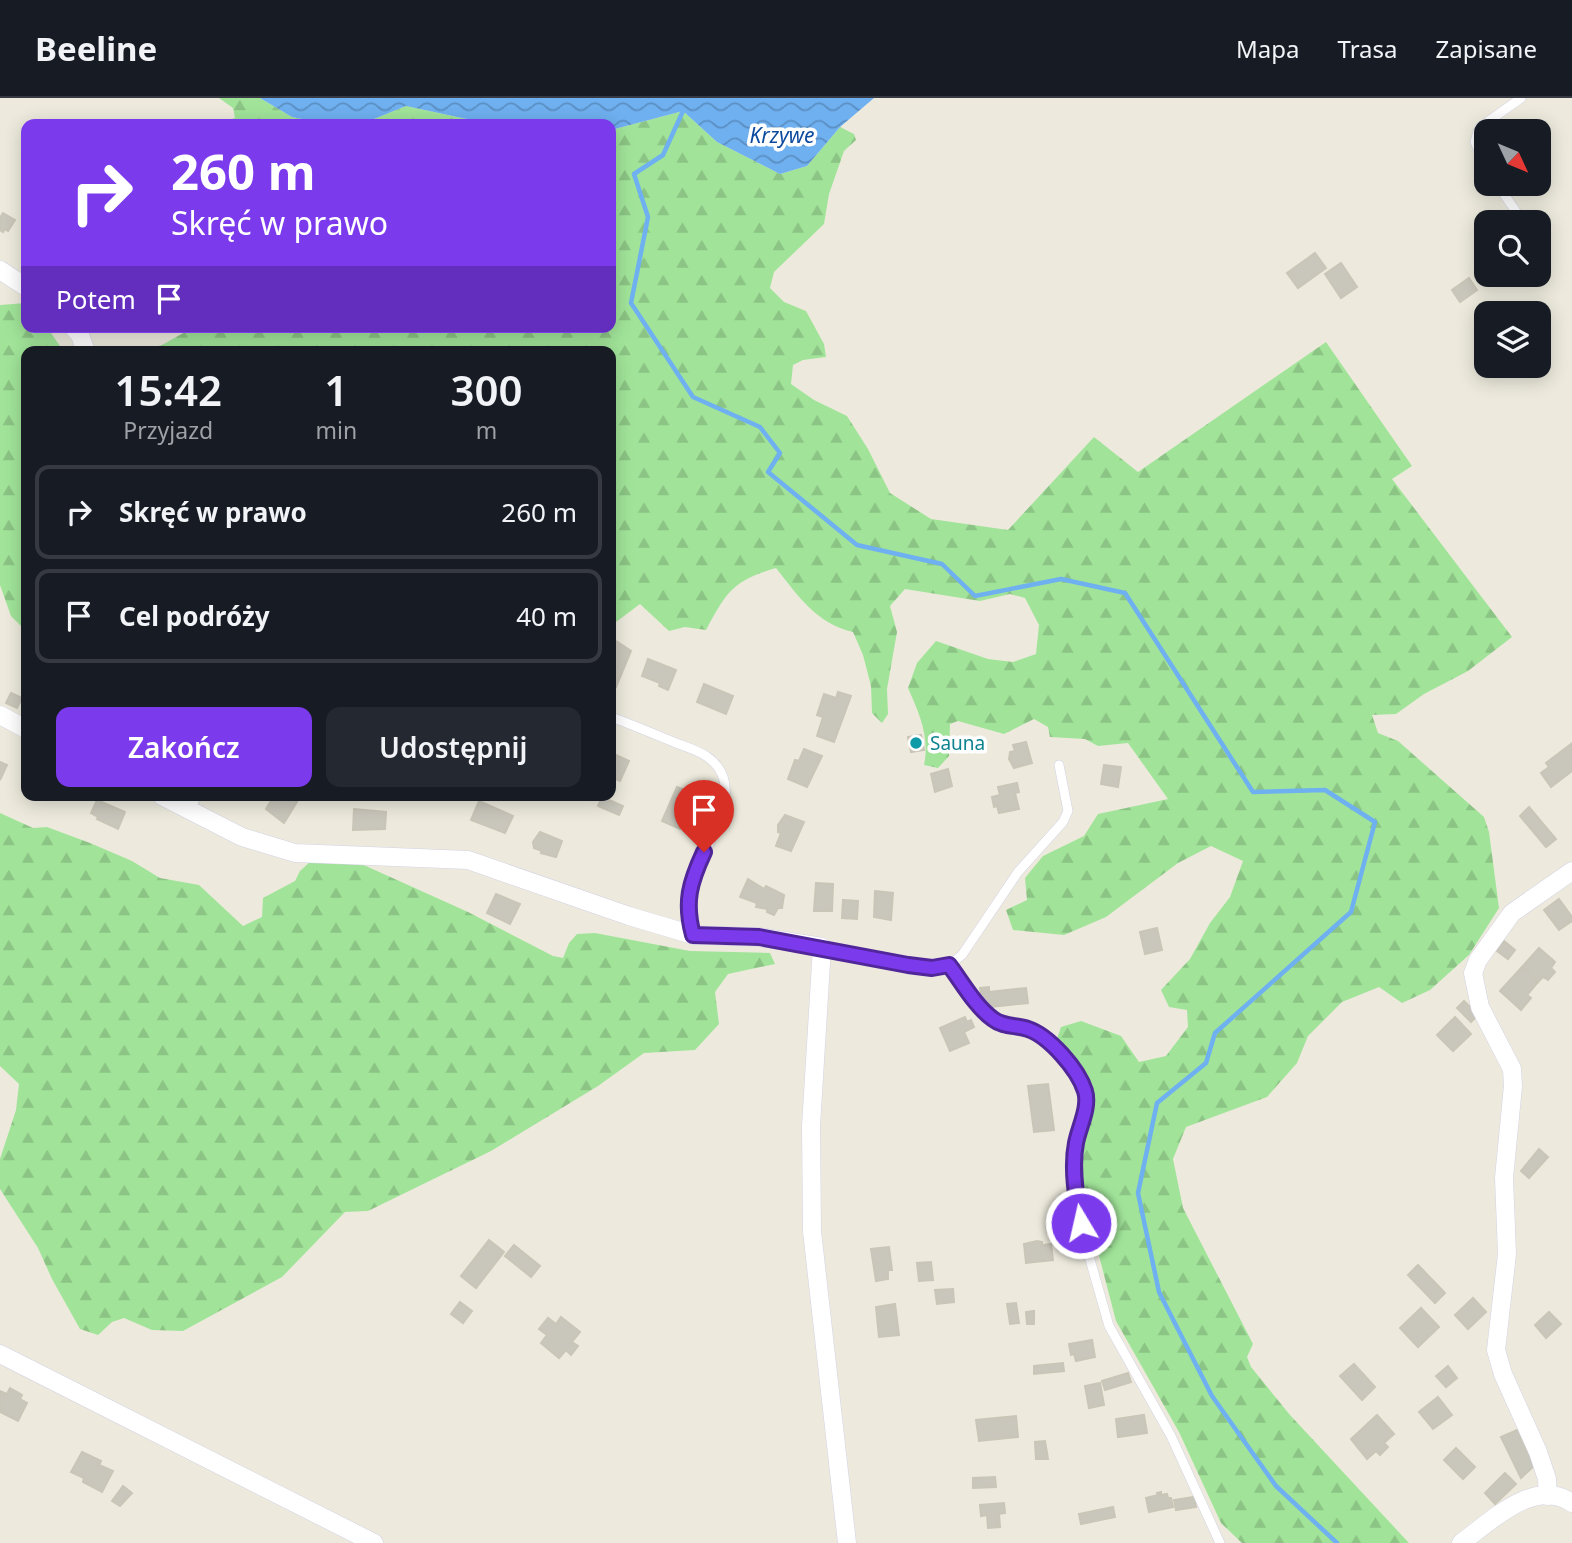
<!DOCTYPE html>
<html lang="pl">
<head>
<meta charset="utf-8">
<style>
  :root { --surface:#171b24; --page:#242831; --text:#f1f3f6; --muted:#9ea1a6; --line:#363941; --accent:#7c3aed }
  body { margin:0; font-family:"Noto Sans",sans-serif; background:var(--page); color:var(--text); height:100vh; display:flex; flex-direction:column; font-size:26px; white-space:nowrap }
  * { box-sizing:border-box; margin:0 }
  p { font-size:23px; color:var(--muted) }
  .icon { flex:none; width:38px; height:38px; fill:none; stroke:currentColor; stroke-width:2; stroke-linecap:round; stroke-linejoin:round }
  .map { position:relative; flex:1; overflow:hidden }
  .side { position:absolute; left:21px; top:248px; width:595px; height:455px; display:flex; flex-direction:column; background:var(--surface); border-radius:14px; box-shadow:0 4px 18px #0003 }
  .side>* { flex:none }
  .banner { position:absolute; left:21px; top:21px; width:595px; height:214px; border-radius:14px; box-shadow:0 4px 18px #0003; background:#7c3aed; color:#fff; overflow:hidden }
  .needle { width:46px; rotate:134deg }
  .tools { position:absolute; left:1474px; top:21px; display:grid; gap:14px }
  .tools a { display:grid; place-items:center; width:77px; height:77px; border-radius:14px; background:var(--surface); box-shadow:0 4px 18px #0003; font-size:35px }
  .pin { position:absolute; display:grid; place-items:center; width:60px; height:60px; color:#fff; margin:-72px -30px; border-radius:50% 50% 50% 0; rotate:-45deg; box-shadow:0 0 7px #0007 }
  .pin .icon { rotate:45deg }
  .me { position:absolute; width:77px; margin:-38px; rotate:351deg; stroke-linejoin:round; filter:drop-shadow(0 0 5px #0008) }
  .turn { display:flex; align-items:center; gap:24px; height:147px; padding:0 35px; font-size:32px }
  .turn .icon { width:91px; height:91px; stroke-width:2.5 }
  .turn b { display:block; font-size:49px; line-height:60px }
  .then { display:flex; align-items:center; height:66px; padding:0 35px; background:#0003; gap:14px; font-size:26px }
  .eta { display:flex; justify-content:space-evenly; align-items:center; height:119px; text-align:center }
  .eta b { font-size:42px; font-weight:600; line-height:49px }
  .primary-button { display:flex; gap:14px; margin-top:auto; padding:14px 35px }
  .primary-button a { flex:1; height:80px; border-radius:14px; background:var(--accent); color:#fff; font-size:28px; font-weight:600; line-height:80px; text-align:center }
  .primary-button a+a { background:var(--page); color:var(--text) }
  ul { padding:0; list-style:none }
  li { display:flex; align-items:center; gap:21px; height:94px; margin:0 14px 10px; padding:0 21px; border:4px solid var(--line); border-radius:14px }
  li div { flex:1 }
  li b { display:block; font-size:26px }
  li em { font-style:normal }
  header { display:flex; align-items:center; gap:42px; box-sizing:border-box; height:98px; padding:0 35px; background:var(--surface); border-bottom:2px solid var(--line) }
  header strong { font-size:33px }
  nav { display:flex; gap:38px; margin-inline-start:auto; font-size:24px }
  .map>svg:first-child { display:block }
  .forest { fill:url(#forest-firs) }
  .water { fill:url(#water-waves) }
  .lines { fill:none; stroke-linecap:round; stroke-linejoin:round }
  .stream { stroke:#6fb0f0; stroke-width:4.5 }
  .building { fill:#c9c7bc; stroke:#c9c6b7; stroke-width:2 }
  .lane-casing { stroke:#d3d2e4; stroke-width:10 }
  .street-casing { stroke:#d3d2e4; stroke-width:19 }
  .lane { stroke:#fff; stroke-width:9 }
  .street { stroke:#fff; stroke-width:18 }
  .route-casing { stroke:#51269a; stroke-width:18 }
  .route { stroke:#7c3aed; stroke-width:12 }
  .culture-dot { fill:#0f9aa8; stroke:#fff; stroke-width:2.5 }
  .labels { text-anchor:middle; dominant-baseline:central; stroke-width:7; stroke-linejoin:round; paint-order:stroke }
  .culture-label { font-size:19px; fill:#0d838f; stroke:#fff; text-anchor:start }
  .water-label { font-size:21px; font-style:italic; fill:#0c4a9f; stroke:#fff }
</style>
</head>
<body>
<header>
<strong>Beeline</strong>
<nav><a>Mapa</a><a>Trasa</a><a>Zapisane</a></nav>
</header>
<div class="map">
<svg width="1572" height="1445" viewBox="0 0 1572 1445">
  <defs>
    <pattern id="forest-firs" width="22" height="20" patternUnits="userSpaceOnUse" patternTransform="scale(1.75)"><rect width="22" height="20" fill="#a1e499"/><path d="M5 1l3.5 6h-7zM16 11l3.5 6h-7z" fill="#8bc484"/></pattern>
    <pattern id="water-waves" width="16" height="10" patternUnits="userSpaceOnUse" patternTransform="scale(1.75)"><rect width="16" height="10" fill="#6fb0f0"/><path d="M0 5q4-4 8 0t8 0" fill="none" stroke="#5b8fc3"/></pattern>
  </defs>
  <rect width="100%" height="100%" fill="#edeadd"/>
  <g class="forest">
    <polygon points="219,0 260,0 292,19 325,26 200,26 207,21 220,25 235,20 233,10"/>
    <polygon points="406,8 490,26 343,26 369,23"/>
    <path d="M683,13L717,44L780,76L807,68L840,29L854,36L856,42L844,53L829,96L824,126L774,174L770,190L784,204L806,213L824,246L826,259L803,262L793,267L791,286L814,302L847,318L868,351L890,395L931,421L1008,432L1094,339L1138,374L1326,244L1412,368L1392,381L1512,539L1468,573L1424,596L1396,616L1372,617L1378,635L1398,643L1484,719L1489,734L1499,810L1469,857L1430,892L1402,905L1379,889L1342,904L1308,938L1297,965L1267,999L1186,1029L1173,1061L1183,1110L1253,1246L1247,1259L1251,1269L1290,1317L1409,1445H1242L1221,1425L1179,1334L1116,1223L1083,1096L1081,1058L1090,1019L1091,991L1077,962L1057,941L1061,929L1081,923L1121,938L1139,964L1166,958L1188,929L1187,912L1169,909L1161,892L1190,861L1210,825L1230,799L1243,763L1211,748L1178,765L1106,819L1064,837L1013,832L1006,812L1027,802L1025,780L1043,758L1084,738L1098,716L1168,701L1128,645L1098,648L1085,641L1050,639L1048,629L1034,621L1004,636L958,623L950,626L949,658L938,670L924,667C930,639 919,615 908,590L917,565L936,543L988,561L1013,564L1036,556L1039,527L1025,500L1010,496L980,503L905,491L890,508L897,534L887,591L888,616L882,625L872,615L871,588L863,557L853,534C817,526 798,498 776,470C732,483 727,494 706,532L685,529L669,533L640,506L616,524L611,525V254H137L162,247L194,229H611V32Z"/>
    <polygon points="26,205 26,229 47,229 64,254 26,254 26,539 24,531 11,518 0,487 0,207"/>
    <polygon points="0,715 33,730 47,729 90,745 132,763 160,780 199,787 243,828 262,819 263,800 295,783 300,773 311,763 357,764 468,814 553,858 563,860 569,845 577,836 595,835 690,853 770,855 775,866 728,876 715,894 719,926 695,952 644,955 598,988 491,1053 368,1113 345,1114 282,1179 183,1233 152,1232 124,1220 112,1224 98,1237 80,1231 52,1181 38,1150 0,1091 0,1061 16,1012 19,986 0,968"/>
  </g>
  <polygon class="water" points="260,0 874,0 840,29 807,68 780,76 717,44 683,13 611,32 611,26 490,26 406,8 369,23 325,26 292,19"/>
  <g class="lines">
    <polyline class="stream" points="683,13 663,57 634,76 648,119 631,205 693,299 760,329 780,355 768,374 857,447 942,466 975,498 1061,481 1125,495 1253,694 1325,692 1375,724 1351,814 1215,935 1206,965 1157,1005 1138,1095 1159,1194 1212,1298 1276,1388 1337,1445"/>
  </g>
  <g class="building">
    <polygon points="3,115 15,122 8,133 5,131 3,134 0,132 0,120"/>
    <polygon points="1315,155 1326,170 1298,190 1287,175"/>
    <polygon points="1341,165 1357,189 1341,200 1325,176"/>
    <polygon points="1469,180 1477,192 1460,204 1452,192"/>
    <polygon points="1486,218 1486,240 1475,226"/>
    <polygon points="616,543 631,553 616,589 611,587 611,571 613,569 611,568 611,545 615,546"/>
    <polygon points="648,561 676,572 668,592 659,588 660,585 642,578"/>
    <polygon points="704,586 733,598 726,616 697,604"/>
    <polygon points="838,594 851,598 834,644 817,638 823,619 817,617 824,596 836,600"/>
    <polygon points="11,595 22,600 17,610 6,605"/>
    <polygon points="921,637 924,652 911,654 908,639"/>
    <polygon points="1026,644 1032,665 1014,670 1009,661 1010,654 1015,653 1013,647"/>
    <polygon points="1571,646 1572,673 1551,689 1541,675 1549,669 1546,665"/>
    <polygon points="804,651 822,658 807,689 788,681 795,662 799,663"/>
    <polygon points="616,657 629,663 620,683 611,679 611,658 615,660"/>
    <polygon points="0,664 7,667 0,682"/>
    <polygon points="1104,667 1121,669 1118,689 1101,686"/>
    <polygon points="948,671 952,688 935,694 931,676"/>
    <polygon points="1017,685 1019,694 1015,695 1019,711 999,715 997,708 994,709 992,699 1000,697 998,689"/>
    <polygon points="677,689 692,695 688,704 692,705 680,731 662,723"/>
    <polygon points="274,698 292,698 298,702 284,725 266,711"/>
    <polygon points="602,699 623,708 619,717 598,708"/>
    <polygon points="97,702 125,714 118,731 97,721 98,719 91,715"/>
    <polygon points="479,703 513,718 505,735 471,722"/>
    <polygon points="1529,709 1556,741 1546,749 1520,718"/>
    <polygon points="354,711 386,714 385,731 353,732"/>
    <polygon points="785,717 804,724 791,753 776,748 781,735 778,734 778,727"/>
    <polygon points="540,734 562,743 556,759 541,755 542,753 534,750 533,744"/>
    <polygon points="748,781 764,791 766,788 784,797 782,810 778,810 774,817 767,814 767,811 756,809 757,805 740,799"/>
    <polygon points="816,785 833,786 832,813 814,813"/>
    <polygon points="875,793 893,795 891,822 874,819"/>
    <polygon points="496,796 520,806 510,826 487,815"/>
    <polygon points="1559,801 1572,819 1572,823 1559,832 1544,812"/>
    <polygon points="843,802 858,803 857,821 842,820"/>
    <polygon points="1157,830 1162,852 1145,856 1140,834"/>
    <polygon points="1504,843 1515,852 1508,861 1497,853"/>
    <polygon points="1539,850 1555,864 1551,870 1555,874 1548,882 1543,879 1538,884 1522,869"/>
    <polygon points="1522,869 1538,884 1527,897 1531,900 1521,912 1500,893"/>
    <polygon points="989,889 989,894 1026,890 1028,905 991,909 990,905 982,905 980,890"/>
    <polygon points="1464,903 1478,917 1471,924 1457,910"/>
    <polygon points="965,919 967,924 971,922 974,929 964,934 969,945 950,953 940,930"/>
    <polygon points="1455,919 1471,936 1453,953 1437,937"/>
    <polygon points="1048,986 1054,1032 1034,1034 1028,988"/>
    <polygon points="1539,1051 1548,1059 1529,1080 1521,1073"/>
    <polygon points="489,1142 504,1154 476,1190 461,1178"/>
    <polygon points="1037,1143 1042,1144 1042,1147 1051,1146 1053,1162 1026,1165 1024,1146"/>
    <polygon points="514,1147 540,1168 531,1179 505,1158"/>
    <polygon points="889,1149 892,1172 888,1172 888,1181 876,1183 871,1151"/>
    <polygon points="931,1164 933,1182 919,1183 917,1165"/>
    <polygon points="1418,1167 1445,1195 1435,1205 1408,1177"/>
    <polygon points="953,1191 954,1204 937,1206 935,1192"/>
    <polygon points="1473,1200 1486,1214 1468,1231 1455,1217"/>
    <polygon points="460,1204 472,1213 463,1225 451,1216"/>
    <polygon points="1016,1205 1019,1225 1010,1226 1007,1206"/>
    <polygon points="895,1206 899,1237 879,1239 876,1209"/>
    <polygon points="1421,1210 1439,1229 1418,1249 1400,1230"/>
    <polygon points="1034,1213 1034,1226 1027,1226 1026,1214"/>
    <polygon points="1549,1214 1561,1226 1546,1240 1535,1227"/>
    <polygon points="561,1219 580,1234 572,1244 578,1248 571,1257 566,1252 559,1260 541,1245 547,1237 539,1231 548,1220 556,1226"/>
    <polygon points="1092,1242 1095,1259 1076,1263 1074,1256 1071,1257 1069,1246"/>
    <polygon points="1063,1265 1064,1273 1034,1276 1034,1268"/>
    <polygon points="1354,1266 1375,1289 1362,1302 1340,1278"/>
    <polygon points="1448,1268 1457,1280 1446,1289 1436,1278"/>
    <polygon points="1128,1275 1131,1284 1105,1292 1102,1283"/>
    <polygon points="1100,1285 1104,1307 1089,1310 1085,1288"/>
    <polygon points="10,1290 22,1297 20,1301 27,1305 18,1323 0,1314 0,1293 7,1296"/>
    <polygon points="1438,1299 1452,1317 1433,1331 1419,1314"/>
    <polygon points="1144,1317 1147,1335 1118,1339 1116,1321"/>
    <polygon points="1377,1317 1394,1336 1384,1345 1388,1349 1380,1357 1376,1353 1367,1361 1351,1341"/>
    <polygon points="1016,1318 1018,1339 979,1343 976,1322"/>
    <polygon points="1517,1332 1534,1368 1521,1380 1501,1339"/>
    <polygon points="1045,1343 1048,1361 1036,1361 1035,1344"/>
    <polygon points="1456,1350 1475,1369 1463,1381 1444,1362"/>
    <polygon points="82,1354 101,1363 99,1367 113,1373 102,1394 83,1384 84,1380 71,1374"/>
    <polygon points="1505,1375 1516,1386 1495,1406 1485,1395"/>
    <polygon points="995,1379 996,1389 973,1390 973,1380"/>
    <polygon points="123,1388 132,1395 120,1408 112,1403"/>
    <polygon points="1161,1394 1161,1397 1167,1396 1168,1400 1171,1400 1173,1409 1149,1414 1146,1400 1158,1397 1157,1395"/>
    <polygon points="1194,1399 1196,1409 1176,1412 1174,1402"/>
    <polygon points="1004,1405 1005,1415 999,1416 1000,1429 988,1430 987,1417 981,1418 980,1407"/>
    <polygon points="1113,1409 1115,1419 1081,1426 1079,1416"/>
  </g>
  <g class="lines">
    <defs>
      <g id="lane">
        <polyline points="1486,69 1475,44 1479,30 1521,0"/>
        <polyline points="1497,86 1517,115"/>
        <path d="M611,619C633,627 654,636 676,645C686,649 697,652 706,658C756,691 694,757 688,800C686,813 690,825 693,837"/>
        <polyline points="189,712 197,698"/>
        <path d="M822,849C850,855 923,877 948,867C953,865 958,860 962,857L1018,774L1063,724L1068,713L1059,667"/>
        <polyline points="949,867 979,907 993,921 1004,927 1026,930 1040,935 1071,967 1085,994 1083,1019 1075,1047 1076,1099 1087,1151 1109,1228 1171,1338 1220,1445"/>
      </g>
      <g id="street">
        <polyline points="0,172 26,189"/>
        <polyline points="73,229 80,237 86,254"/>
        <polyline points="0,617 26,631"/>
        <polyline points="162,698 242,739 295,755 468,762 629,818 693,837 759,839 822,849 811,1028 812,1133 847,1445"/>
        <polyline points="0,1256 374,1445"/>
        <polyline points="1548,1398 1547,1381 1538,1354 1503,1276 1496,1252 1507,1156 1504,1080 1513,988 1512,971 1480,909 1473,875 1478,862 1512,815 1572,773"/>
        <path d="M1461,1445C1490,1424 1534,1379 1572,1405"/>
      </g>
    </defs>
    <use href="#lane" class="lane-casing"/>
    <use href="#street" class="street-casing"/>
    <use href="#lane" class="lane"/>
    <use href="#street" class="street"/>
  </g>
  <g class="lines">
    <defs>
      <path id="route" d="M704,754C690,784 684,804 693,837L759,839L908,867L932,870L949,867C962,884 975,908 993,921C1003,929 1016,927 1028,931C1049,938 1078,971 1085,993C1090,1009 1079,1029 1076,1045C1071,1070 1076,1100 1081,1125"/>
    </defs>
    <use href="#route" class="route-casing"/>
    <use href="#route" class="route"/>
  </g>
  <circle class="culture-dot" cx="916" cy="645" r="7"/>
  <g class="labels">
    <g class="culture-label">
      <text x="930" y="645">Sauna</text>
    </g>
    <g class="water-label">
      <text x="782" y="37">Krzywe</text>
    </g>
  </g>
</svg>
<div class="tools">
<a><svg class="needle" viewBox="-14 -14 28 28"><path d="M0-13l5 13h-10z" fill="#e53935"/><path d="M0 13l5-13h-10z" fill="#9ea1a6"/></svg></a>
<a><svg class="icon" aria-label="search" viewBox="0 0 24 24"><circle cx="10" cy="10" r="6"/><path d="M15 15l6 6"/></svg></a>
<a><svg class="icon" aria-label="layers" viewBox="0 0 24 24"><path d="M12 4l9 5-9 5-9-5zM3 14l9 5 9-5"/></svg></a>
</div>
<div class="pin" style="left:704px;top:754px;background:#d93025"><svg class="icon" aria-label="arrive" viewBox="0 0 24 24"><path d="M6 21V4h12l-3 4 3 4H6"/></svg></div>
<svg class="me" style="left:1081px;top:1125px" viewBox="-20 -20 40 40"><circle r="17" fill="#7c3aed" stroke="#fff" stroke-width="3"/><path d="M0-11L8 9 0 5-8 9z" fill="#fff"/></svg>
<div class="banner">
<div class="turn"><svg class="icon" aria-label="right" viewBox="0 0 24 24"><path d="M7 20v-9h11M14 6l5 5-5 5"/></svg><div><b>260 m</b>Skręć w prawo</div></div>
<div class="then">Potem<svg class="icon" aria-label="arrive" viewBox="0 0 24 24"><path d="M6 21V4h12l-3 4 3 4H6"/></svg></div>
</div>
<section class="side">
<div class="eta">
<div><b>15:42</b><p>Przyjazd</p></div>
<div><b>1</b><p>min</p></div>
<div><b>300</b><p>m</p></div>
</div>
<ul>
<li><svg class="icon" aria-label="right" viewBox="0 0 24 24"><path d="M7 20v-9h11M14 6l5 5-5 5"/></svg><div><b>Skręć w prawo</b></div><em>260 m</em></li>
<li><svg class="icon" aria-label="arrive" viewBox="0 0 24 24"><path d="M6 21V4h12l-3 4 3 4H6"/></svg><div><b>Cel podróży</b></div><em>40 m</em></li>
</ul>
<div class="primary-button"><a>Zakończ</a><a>Udostępnij</a></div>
</section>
</div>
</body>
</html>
